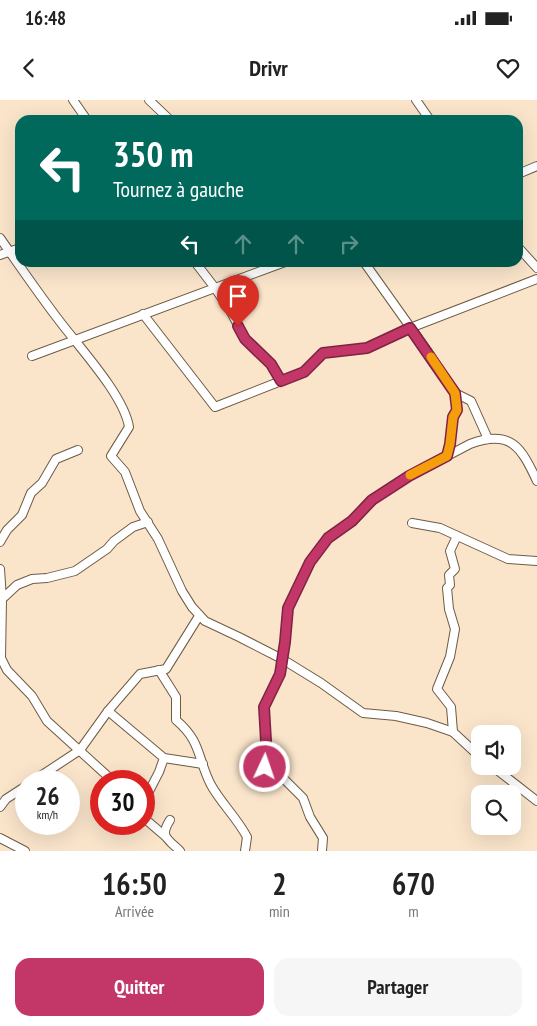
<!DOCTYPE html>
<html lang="fr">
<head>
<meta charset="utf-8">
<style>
  :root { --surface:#fff; --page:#f6f6f6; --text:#222; --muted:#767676; --accent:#c23668 }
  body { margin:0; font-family:"PT Sans Narrow",sans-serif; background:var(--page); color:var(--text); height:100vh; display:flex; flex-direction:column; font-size:19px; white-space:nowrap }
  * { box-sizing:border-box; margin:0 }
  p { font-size:16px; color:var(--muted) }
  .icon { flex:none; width:28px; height:28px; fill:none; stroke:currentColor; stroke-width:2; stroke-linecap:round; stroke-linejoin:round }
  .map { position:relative; height:751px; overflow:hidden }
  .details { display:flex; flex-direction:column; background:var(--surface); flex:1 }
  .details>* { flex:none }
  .hud { position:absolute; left:15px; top:15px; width:508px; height:152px; border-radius:15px; box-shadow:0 5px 20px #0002; background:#00695c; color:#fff; overflow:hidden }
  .controls { position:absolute; left:471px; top:625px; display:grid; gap:10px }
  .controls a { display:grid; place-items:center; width:50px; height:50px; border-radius:10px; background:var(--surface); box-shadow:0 5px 20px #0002; font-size:25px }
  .speed { position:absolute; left:15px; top:670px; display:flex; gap:10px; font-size:25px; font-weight:700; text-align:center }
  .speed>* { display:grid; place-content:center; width:65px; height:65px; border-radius:50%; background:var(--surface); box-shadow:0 5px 20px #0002; line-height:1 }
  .speed small { font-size:12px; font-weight:400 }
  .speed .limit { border:8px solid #d22; background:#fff; color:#111 }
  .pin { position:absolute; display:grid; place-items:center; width:42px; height:42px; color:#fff; margin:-51px -21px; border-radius:50% 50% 50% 0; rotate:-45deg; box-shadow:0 0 5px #0007 }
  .pin .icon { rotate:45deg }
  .me { position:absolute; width:55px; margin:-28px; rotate:3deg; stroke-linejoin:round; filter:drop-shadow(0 0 4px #0008) }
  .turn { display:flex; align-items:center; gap:18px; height:105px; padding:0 15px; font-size:22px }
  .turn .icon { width:65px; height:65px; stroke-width:2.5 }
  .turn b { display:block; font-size:35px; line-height:42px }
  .lanes { display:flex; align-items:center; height:48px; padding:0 15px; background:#0003; justify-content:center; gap:25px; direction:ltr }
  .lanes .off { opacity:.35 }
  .eta { display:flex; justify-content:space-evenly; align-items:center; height:85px; text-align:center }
  .eta b { font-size:30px; font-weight:700; line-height:35px }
  .primary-button { display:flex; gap:10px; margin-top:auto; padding:10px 15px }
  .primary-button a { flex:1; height:58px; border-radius:15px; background:var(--accent); color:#fff; font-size:20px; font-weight:700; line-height:58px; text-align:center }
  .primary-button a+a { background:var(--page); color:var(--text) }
  .status { display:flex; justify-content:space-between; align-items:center; height:35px; padding:0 25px; background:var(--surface); direction:ltr }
  .status svg { height:14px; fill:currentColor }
  header { display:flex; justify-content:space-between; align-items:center; height:65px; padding:0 15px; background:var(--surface); font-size:22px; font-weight:700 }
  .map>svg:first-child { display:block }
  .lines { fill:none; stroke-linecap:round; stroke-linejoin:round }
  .minor-casing { stroke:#6e5b45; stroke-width:10 }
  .minor { stroke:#fff; stroke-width:8 }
  .route-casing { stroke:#7e2344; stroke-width:12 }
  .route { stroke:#c23668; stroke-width:9 }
  .slow { stroke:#f59e0b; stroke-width:9 }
</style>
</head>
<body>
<div class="status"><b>16:48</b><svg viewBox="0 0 49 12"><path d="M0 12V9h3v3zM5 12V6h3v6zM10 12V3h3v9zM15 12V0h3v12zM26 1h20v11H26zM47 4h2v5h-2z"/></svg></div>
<header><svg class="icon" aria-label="back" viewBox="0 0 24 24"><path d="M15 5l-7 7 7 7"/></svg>Drivr<svg class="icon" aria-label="heart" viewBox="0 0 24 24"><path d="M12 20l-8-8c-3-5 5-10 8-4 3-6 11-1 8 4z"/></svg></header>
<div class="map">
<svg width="537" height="751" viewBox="0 0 537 751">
  <rect width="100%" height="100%" fill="#fae5cb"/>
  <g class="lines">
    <defs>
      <g id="minor">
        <polyline points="73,0 87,20"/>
        <polyline points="149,0 170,20"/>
        <polyline points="416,0 430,20"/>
        <polyline points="518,74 537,66"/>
        <path d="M0,138C19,165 38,193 58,219C78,246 124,295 129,327L111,356L125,372L140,411L158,439L182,491L192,507L205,521L239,537L282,559L321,583L363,613L396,616L427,623L453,632L480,657"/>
        <polyline points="518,147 537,168"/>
        <polyline points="0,155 20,148"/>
        <polyline points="195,162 215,188 231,212 245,239 271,264 281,281"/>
        <polyline points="364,162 428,252 455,293 457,309 453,317 450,344 447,356"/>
        <polyline points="143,214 215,307 304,272 323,253 367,248 410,228 537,179"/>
        <polyline points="32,256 285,162"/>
        <polyline points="455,293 471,301 488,339"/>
        <polyline points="412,423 440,428 508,459 537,461"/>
        <polyline points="0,442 7,430 22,415 31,393 42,383 56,359 78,350"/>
        <polyline points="0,469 2,499 1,558 7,570 32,596 47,621 113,681"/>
        <polyline points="2,499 17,485 32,479 47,478 75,471 107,449 114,441 133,427 148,422"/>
        <path d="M159,570L176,597V620C202,642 197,658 211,685C221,703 237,718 247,737L245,751"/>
        <polyline points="108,611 164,658 203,664"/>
        <polyline points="453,632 451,607 437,589 450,557 455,529 449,509 447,488 450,485 449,475 455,469 450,451 457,436"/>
        <polyline points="492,666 537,701"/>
        <polyline points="33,681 80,650 108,611 140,574 166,569 199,516"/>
        <polyline points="144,701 159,672 164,658"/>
        <polyline points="0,707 6,699 26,686"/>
        <polyline points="144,718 165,736"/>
        <path d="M170,720C159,737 168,739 180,751"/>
        <polyline points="0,738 25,751"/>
        <path d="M322,751L323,738L310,717L303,698L285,680L265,667L263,659L266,641L264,607L280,574L285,542L288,508L310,462L328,438L352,421L372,400L409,376L470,344C511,329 521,347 537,381"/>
      </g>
    </defs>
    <use href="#minor" class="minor-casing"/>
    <use href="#minor" class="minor"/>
  </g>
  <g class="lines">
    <defs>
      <polyline id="route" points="238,226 245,239 271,264 281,281 304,272 323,253 367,248 410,228 455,293 457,310 453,317 450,344 447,356 409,376 372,400 352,421 328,438 310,462 288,508 285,542 280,574 264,607 266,641 263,659 265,667"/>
    </defs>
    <use href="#route" class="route-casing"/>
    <use href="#route" class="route"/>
    <polyline class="slow" points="410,375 447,356 450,344 453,317 457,310 455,293 431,257"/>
  </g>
</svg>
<div class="controls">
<a><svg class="icon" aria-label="sound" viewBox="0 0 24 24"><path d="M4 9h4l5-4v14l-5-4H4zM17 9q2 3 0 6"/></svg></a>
<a><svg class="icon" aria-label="search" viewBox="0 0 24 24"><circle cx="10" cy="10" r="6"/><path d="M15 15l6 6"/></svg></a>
</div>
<div class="speed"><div>26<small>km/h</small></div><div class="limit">30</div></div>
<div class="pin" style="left:238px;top:226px;background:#d93025"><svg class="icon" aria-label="arrive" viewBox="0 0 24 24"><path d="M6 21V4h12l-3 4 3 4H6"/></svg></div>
<svg class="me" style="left:265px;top:667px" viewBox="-20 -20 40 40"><circle r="17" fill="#c23668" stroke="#fff" stroke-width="3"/><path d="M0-11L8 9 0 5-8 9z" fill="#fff"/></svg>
<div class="hud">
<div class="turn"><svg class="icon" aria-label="left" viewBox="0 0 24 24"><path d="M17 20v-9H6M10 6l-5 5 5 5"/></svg><div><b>350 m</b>Tournez à gauche</div></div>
<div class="lanes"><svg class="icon" aria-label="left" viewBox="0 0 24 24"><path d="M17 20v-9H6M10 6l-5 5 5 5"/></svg><svg class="icon off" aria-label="ahead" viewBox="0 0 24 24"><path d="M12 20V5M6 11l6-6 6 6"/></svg><svg class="icon off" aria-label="ahead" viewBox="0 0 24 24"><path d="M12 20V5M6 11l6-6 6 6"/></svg><svg class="icon off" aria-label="right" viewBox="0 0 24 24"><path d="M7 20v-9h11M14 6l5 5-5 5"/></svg></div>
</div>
</div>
<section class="details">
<div class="eta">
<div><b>16:50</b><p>Arrivée</p></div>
<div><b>2</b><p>min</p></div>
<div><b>670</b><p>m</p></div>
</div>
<div class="primary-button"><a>Quitter</a><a>Partager</a></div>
</section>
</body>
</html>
